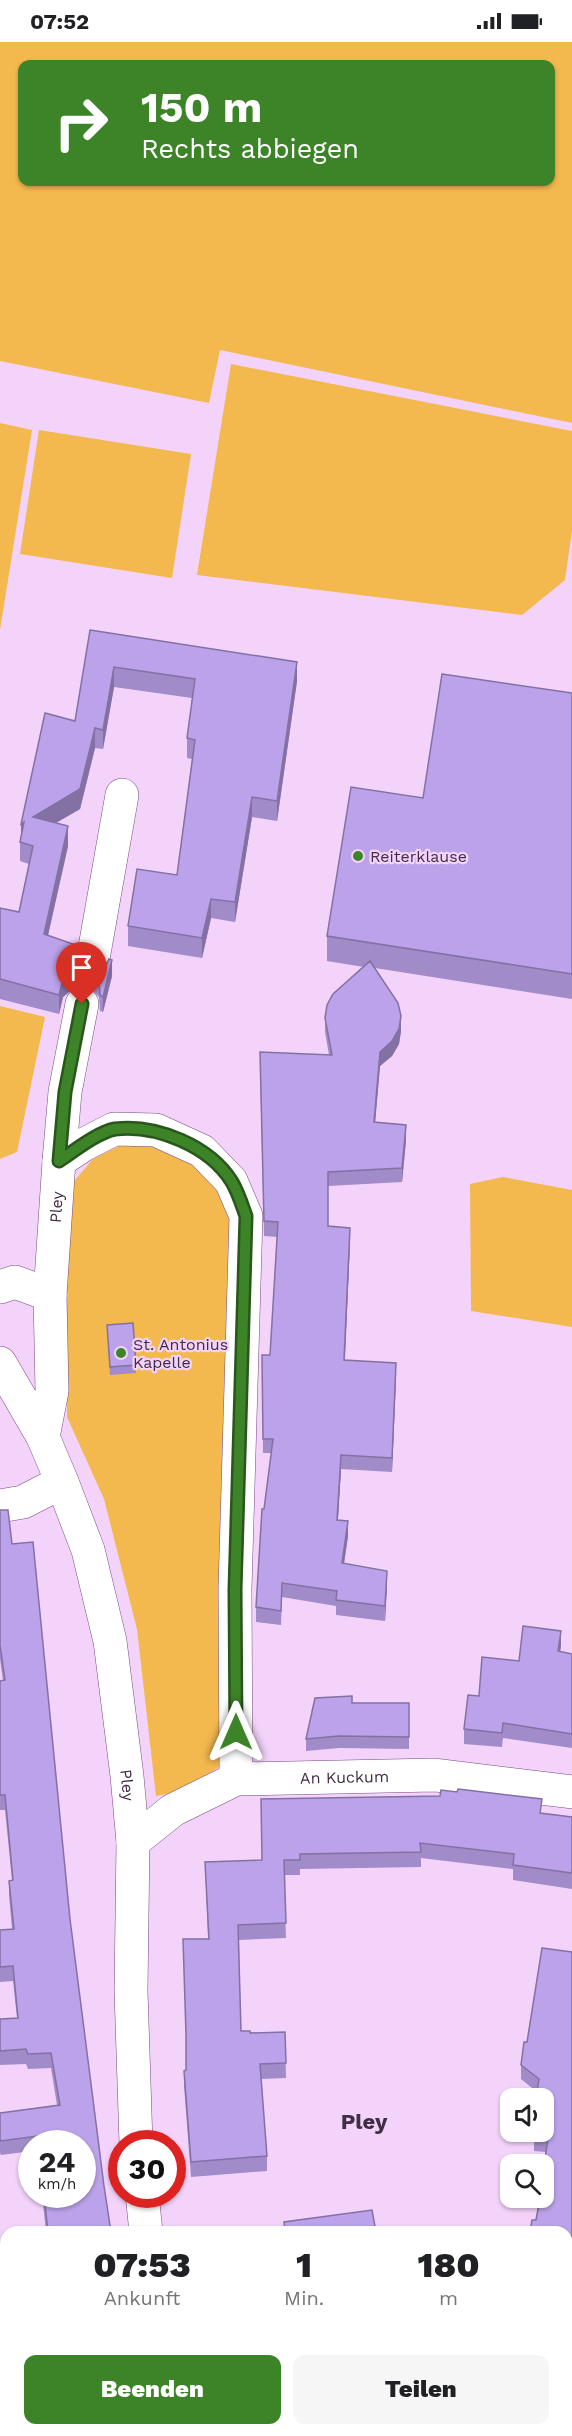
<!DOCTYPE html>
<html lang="de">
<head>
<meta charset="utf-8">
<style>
  :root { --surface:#fff; --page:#f6f6f6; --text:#202124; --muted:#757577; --accent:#3d8429 }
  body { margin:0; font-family:"Work Sans",sans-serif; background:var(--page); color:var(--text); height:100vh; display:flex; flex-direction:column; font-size:22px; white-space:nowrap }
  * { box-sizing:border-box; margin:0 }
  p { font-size:20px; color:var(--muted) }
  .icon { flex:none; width:33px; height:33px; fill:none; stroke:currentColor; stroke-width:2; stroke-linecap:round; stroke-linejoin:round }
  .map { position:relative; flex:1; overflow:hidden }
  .panel { position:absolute; left:0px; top:2184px; width:573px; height:210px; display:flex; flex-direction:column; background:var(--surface); border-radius:18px 18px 0 0; box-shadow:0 2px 4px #0004 }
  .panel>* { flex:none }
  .top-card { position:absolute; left:18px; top:18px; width:537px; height:126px; border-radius:12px; box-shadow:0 2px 4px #0004; background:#3d8429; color:#fff; overflow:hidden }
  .fabs { position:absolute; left:500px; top:2046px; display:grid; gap:12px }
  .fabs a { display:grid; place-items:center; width:54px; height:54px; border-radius:12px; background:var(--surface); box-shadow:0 2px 4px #0004; font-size:30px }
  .speed { position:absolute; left:18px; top:2088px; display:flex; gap:12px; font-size:30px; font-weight:700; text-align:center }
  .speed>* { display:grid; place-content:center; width:78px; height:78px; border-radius:50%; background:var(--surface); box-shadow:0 2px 4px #0004; line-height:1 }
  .speed small { font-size:15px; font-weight:400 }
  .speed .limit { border:9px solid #d22; background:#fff; color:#111 }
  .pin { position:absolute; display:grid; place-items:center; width:51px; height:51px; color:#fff; margin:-62px -26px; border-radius:50% 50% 50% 0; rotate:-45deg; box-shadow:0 0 6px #0007 }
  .pin .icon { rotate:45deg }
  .me { position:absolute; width:66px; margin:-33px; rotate:0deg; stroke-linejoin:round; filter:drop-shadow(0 0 4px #0008) }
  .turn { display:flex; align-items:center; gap:21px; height:126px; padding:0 24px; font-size:27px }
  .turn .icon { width:78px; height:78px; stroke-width:2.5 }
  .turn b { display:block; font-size:42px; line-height:51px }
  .eta { display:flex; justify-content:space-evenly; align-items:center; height:102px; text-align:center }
  .eta b { font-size:36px; font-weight:800; line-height:42px }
  .cta { display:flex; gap:12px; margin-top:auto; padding:12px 24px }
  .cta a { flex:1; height:69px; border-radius:12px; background:var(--accent); color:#fff; font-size:24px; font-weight:800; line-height:69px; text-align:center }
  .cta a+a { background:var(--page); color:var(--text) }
  .status { display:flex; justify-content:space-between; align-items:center; height:42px; padding:0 30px; background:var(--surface); direction:ltr }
  .status svg { height:16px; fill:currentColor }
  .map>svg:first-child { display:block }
  .green { fill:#f3b84e; fill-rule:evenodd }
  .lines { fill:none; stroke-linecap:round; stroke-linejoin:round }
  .minor-casing { stroke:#774982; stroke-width:34 }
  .minor { stroke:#fff; stroke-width:33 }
  .wall { fill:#a18bc9 }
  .shaded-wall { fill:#8371a4 }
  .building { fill:#bba2ea; stroke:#8371a4; stroke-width:1.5 }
  .route-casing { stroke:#28561b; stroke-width:15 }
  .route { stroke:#3d8429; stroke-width:10 }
  .poi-dot { fill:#3d8429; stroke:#f3d3fa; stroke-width:2 }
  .labels { text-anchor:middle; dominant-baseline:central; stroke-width:4.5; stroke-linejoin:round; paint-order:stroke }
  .poi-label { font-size:16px; fill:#422d47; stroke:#f3d3fa; text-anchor:start }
  .street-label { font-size:16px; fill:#422d47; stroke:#f3d3fa }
  .district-label { font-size:22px; font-weight:bold; fill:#422d47; stroke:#f3d3fa }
</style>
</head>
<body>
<div class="status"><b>07:52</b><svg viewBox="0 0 49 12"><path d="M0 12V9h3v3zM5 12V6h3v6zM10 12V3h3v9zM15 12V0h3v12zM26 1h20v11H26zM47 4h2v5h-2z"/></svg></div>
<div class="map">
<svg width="572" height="2394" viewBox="0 0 572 2394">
  <rect width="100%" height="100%" fill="#f3d3fa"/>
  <g class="green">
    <path d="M0,0H572V381L220,308L209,361L0,319ZM22,22H550V140H22Z"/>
    <polygon points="231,322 572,389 572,488 565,538 522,573 197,533"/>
    <polygon points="0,381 32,388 0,588"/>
    <polygon points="39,388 191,412 172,536 20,512"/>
    <polygon points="0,964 45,975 17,1110 0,1117"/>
    <polygon points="154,1099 194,1116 220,1146 231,1183 225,1712 219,1725 181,1749 156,1754 137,1587 104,1457 67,1375 67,1253 70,1144 93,1117 123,1102"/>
    <polygon points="503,1135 572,1148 572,1285 471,1269 470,1142"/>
  </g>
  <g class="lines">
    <defs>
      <g id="minor">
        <polyline points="91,928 122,753"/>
        <polyline points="59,1119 65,1050 82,962"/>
        <polyline points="0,1245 15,1240 50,1253"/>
        <path id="s1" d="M0,1321L43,1395L62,1440L88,1508L110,1599L127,1734L133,1800L131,1949L136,2102"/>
        <path id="s2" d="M43,1395L52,1349L50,1253L59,1119L83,1103L114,1087L156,1088L202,1109L231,1139L246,1174L235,1547L236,1737"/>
        <polyline points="0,1464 23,1460 62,1440"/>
        <path id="s3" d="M133,1800L173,1768L236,1737L435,1733L572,1750"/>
        <polyline points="142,2152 146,2190"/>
        <polyline points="175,2388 176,2394"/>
        <polyline points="411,2388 441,2394"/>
      </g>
    </defs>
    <use href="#minor" class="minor-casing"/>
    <use href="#minor" class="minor"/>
  </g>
  <g class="wall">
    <polygon points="90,588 297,639 277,779 252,775 235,880 211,876 202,916 128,904 128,884 177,833 192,717 187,716 187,696 192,656 114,645 103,707 95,706 80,767 56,781 68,804 48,893 74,915 82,924 82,944 75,945 63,955 59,972 0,957 0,866 19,870 29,822 20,819 20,800 75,679"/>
    <polygon points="572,651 572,957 375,926 401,989 399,1002 392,1014 380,1024 375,1080 406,1098 402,1140 328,1144 328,1184 350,1200 345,1318 396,1335 392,1430 341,1427 338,1478 348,1494 344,1521 387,1543 385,1579 336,1573 336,1564 282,1555 281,1583 256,1580 256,1565 264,1467 272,1411 263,1411 262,1313 270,1313 277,1195 264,1194 260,1024 329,1013 325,990 325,976 364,925 327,919 327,894 423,756"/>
    <polygon points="91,931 112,934 103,970 100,969 99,955 91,946"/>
    <polygon points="107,1283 136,1323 136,1331 110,1333"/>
    <polygon points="0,1468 12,1502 70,1877 104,2144 111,2190 46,2190 42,2152 82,2152 82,2102 32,2102 32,2109 1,2113 0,2111 0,2071 57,2063 51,2026 28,2027 26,2022 0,2023 0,1977 17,1976 13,1939 0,1940 0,1888 12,1887 9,1853 9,1839 12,1838 5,1768 0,1768 0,1639 3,1639 0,1617"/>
    <polygon points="561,1603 560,1610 572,1612 572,1706 503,1696 502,1705 464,1702 464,1687 479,1654 519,1619"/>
    <polygon points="352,1661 409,1661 409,1707 339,1706 306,1709 306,1697"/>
    <polygon points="542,1771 572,1775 572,1847 513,1838 513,1827 421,1816 421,1825 300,1827 300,1833 284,1833 286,1896 239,1898 241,1989 250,1991 285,1990 286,2036 261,2037 267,2114 267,2129 191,2135 184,2044 184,2029 186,2028 208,1897 205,1820 262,1818"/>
    <polygon points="542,1906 572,2207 567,2239 567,2190 536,2178 546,2110 534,2109 534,2092 533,2092 533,2090 543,2090 537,2050 521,2037 521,2023 527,2000"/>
  </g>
  <g class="shaded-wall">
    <polygon points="297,620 297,639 277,779 277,759"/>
    <polygon points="114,625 114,645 103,707 103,688"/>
    <polygon points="95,686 95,706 80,767 33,794 33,775"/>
    <polygon points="252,755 252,775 235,880 235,860"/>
    <polygon points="24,780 21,800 21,782"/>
    <polygon points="68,784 68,804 44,911 44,892"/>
    <polygon points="211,857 211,876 202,916 202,896"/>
    <polygon points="112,918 112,934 103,970 103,955"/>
    <polygon points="75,925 75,945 63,955 59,972 59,953 63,936"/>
    <polygon points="401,974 401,989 399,1002 392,1014 380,1024 374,1094 374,1080 380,1010"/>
    <polygon points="406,1083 406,1098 402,1140 402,1126"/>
    <polygon points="350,1186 350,1200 344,1332 344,1318"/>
    <polygon points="396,1321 396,1335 392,1430 392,1416"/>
    <polygon points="341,1413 341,1427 337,1492 337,1478"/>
    <polygon points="348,1479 348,1494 342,1535 342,1521"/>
    <polygon points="387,1529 387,1543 385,1579 385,1564"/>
    <polygon points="561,1589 561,1603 558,1624 558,1609"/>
    <polygon points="572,2192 572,2207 567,2239 567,2224"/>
  </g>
  <g class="building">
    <polygon points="90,588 297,620 277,759 252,755 235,860 211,857 202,896 128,884 137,827 177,833 195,698 187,696 195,637 114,625 103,688 95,686 80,747 33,775 68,784 44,892 73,902 74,915 82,924 75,925 63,936 59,953 0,937 0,866 19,870 33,804 20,800 24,780 21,782 45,671 75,679"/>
    <polygon points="442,632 572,651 572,932 327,894 351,745 423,756"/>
    <polygon points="109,917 112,918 103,955 100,953 99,940 91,931 98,930 105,925"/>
    <polygon points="370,919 398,961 401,974 399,987 392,999 380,1010 374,1080 406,1083 402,1126 328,1130 328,1184 350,1186 344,1318 396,1321 392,1416 341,1413 337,1478 348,1479 342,1521 387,1529 385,1564 336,1558 337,1549 282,1541 281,1569 256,1565 262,1467 264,1467 273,1397 263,1397 262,1313 270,1313 278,1180 264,1179 260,1010 332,1013 325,976 327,963 333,952"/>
    <polygon points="133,1281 136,1323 110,1325 107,1283"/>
    <polygon points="0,1468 8,1468 12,1502 33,1500 70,1877 104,2144 111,2190 48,2190 44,2152 82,2152 82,2102 38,2102 37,2094 1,2099 0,2097 0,2071 60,2063 51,2011 28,2012 26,2007 0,2009 0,1977 18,1976 13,1924 0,1925 0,1888 14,1887 9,1839 13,1838 5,1753 0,1753 0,1639 5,1638 0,1603"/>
    <polygon points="523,1584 561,1589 558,1609 572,1612 572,1692 503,1681 502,1691 464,1687 468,1653 479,1654 482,1615 519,1619"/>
    <polygon points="352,1654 352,1661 409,1661 409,1695 339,1694 306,1697 315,1656"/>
    <polygon points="458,1747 542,1757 540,1771 572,1775 572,1831 513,1823 514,1812 420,1801 421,1810 300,1812 300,1818 284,1818 286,1881 238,1883 241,1989 250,1989 250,1991 285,1990 286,2021 260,2022 267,2114 191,2120 184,2029 186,2028 186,1992 183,1897 209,1897 205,1820 262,1818 261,1757 440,1754 441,1748 457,1750"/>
    <polygon points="542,1906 572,1910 572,2192 567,2224 567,2190 530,2190 532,2178 536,2178 540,2156 543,2156 543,2131 548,2096 534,2094 535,2090 543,2090 543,2056 536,2056 539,2037 521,2023 524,2000 527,2000"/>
    <polygon points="372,2168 376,2190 285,2190 284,2180"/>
    <polygon points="97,2388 144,2388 145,2394 90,2394 88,2391 97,2389"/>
  </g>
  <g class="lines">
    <defs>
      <path id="route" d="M82,962L65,1050L59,1119C74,1109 98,1090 115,1087C156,1082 210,1104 232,1140C238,1150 242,1163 246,1174L235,1548L236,1690"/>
    </defs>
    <use href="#route" class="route-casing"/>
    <use href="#route" class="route"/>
  </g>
  <g class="poi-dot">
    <circle cx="358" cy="814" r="6"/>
    <circle cx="121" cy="1311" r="6"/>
  </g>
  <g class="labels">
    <g class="poi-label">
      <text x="370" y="814">Reiterklause</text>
      <text x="133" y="1302">St. Antonius<tspan x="133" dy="18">Kapelle</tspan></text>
    </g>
    <g class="street-label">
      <text stroke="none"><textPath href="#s2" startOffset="231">Pley</textPath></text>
      <text stroke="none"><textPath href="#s3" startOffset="230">An Kuckum</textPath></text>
      <text stroke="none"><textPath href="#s1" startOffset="446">Pley</textPath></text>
    </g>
    <g class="district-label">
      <text x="364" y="2079">Pley</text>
    </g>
  </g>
</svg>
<div class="fabs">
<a><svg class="icon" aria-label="sound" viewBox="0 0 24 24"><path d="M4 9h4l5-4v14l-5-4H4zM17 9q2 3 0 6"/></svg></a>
<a><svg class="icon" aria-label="search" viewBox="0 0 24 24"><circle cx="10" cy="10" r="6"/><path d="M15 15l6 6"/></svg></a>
</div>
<div class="speed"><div>24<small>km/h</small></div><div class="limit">30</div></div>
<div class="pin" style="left:82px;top:962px;background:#d93025"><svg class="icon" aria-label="arrive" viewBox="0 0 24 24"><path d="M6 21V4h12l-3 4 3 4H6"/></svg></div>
<svg class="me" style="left:236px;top:1690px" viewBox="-20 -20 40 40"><path d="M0-17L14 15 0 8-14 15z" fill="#3d8429" stroke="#fff" stroke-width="4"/></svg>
<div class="top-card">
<div class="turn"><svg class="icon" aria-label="right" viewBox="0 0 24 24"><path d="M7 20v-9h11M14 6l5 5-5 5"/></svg><div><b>150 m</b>Rechts abbiegen</div></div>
</div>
<section class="panel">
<div class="eta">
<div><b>07:53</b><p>Ankunft</p></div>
<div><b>1</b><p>Min.</p></div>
<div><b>180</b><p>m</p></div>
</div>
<div class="cta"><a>Beenden</a><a>Teilen</a></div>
</section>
</div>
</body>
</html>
